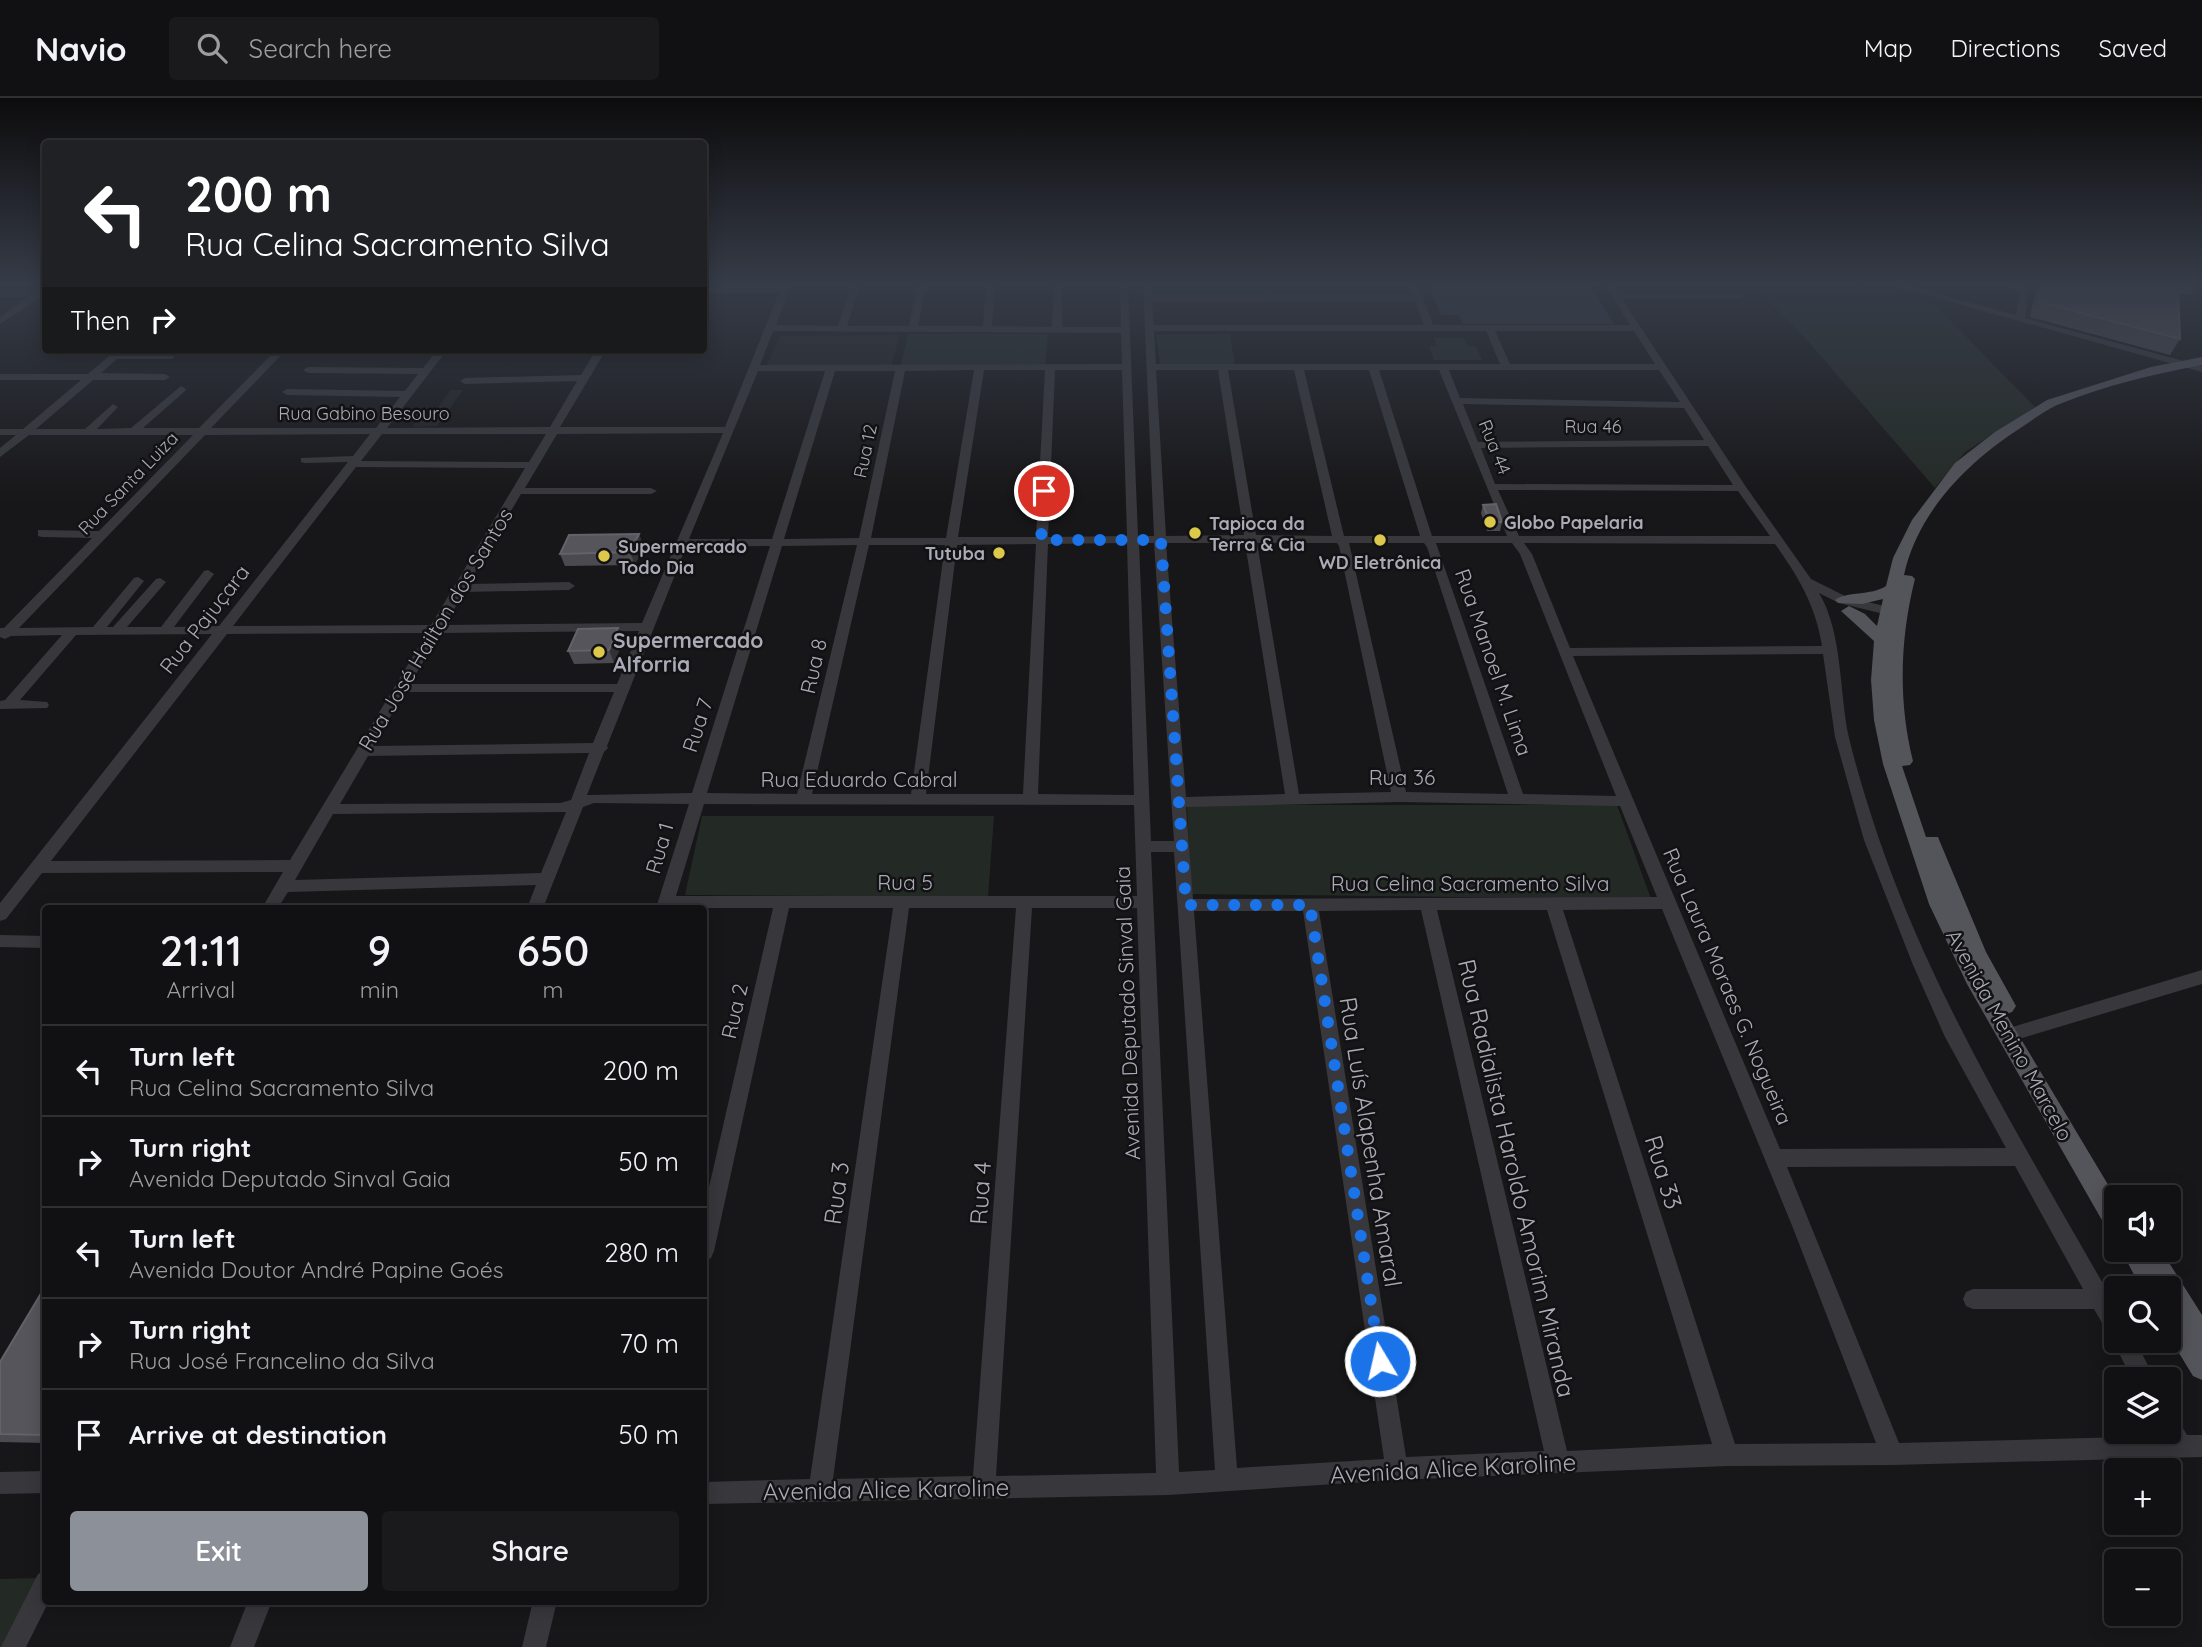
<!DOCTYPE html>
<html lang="en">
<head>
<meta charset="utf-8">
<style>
  :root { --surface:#111012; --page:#1a191b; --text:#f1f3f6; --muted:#9c9d9f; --line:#303032; --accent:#8c9099 }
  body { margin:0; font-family:Quicksand,sans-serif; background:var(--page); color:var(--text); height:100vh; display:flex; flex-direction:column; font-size:26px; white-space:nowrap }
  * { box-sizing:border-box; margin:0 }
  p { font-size:23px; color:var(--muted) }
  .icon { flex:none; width:38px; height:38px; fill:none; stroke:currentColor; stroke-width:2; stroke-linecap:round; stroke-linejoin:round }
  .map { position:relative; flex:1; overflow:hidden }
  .drawer { position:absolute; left:42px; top:807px; width:665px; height:700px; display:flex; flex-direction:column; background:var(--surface); border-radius:7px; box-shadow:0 4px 18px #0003,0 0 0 2px var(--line) }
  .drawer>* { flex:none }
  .guide { position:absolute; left:42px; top:42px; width:665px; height:214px; border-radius:7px; box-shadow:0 4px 18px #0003,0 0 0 2px var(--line); background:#202124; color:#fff; overflow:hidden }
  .fabs { position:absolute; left:2104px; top:1087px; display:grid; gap:14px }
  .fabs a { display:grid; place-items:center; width:77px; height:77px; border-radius:7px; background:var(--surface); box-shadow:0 4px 18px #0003,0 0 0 2px var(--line); font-size:35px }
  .pin { position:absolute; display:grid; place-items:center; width:60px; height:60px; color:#fff; margin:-30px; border:4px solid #fff; border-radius:50%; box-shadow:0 2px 7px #0007 }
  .me { position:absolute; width:77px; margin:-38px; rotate:351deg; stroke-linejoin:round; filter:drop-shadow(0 0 5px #0008) }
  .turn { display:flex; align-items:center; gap:24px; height:147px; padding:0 28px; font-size:32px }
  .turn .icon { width:91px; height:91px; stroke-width:2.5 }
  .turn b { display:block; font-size:49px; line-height:60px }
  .then { display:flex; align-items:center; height:66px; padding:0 28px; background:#0003; gap:14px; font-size:26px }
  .eta { display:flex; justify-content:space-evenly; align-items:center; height:119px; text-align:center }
  .eta b { font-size:42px; font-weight:600; line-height:49px }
  .cta { display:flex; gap:14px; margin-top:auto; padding:14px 28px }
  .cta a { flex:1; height:80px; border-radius:7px; background:var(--accent); color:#fff; font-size:28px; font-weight:600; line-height:80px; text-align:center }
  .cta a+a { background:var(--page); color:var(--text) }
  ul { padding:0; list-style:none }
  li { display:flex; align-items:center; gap:21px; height:91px; padding:0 28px; border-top:2px solid var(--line) }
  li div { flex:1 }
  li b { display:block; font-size:26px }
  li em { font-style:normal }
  header { display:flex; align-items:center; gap:42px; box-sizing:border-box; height:98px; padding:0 35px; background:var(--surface); border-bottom:2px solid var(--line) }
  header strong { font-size:33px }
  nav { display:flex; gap:38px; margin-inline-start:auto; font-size:24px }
  .search { width:490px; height:63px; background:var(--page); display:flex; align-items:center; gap:18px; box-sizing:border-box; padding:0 24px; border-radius:7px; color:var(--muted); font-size:26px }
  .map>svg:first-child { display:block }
  .built { fill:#232225 }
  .green { fill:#232a25 }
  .water { fill:#31363f }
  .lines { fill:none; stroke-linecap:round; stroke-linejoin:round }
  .minor { fill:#38383c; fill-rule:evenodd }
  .major { fill:#54545b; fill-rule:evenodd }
  .wall { fill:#4b4a50 }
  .shaded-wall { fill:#323135 }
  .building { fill:#55555b; stroke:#636269; stroke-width:2 }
  .route { stroke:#1a73e8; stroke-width:12; stroke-dasharray:0 21.6 }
  .poi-dot { fill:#dcc84a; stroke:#121113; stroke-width:2.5 }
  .labels { text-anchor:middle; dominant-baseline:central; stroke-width:5; stroke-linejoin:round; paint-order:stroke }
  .far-street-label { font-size:18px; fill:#aaabb6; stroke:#121113 }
  .far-poi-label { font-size:18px; font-weight:bold; fill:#aaabb6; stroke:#121113; text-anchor:start }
  .street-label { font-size:21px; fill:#aaabb6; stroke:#121113 }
  .poi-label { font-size:21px; font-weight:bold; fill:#aaabb6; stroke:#121113; text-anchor:start }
  .near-street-label { font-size:24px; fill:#aaabb6; stroke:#121113 }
</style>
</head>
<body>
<header>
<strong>Navio</strong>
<div class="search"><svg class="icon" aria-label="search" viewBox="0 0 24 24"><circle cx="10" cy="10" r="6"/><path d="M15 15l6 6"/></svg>Search here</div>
<nav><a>Map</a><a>Directions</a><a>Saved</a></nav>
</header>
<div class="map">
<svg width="2202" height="1549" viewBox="0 0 2202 1549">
  <rect width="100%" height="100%" fill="#171618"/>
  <g class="built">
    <polygon points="900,237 891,268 766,269 780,238"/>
    <polygon points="451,292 463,292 437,328 412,329 418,322 428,322"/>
  </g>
  <g class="green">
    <polygon points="1753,187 1855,187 1936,208 2035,309 1965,354 1935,390 1806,241"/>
    <polygon points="908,236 1048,236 1045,270 900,270"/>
    <polygon points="1230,236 1235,268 1160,266 1156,237"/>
    <polygon points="1434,240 1464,240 1468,248 1476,248 1482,262 1434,262 1429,248 1437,248"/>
    <polygon points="1187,707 1617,707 1651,801 1191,796"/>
    <polygon points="702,718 994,718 988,799 685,797"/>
    <polygon points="41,1480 6,1549 0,1549 0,1481"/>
  </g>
  <polygon class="water" points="1428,187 1590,187 1614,226 1463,226 1459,217 1441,217"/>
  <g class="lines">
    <g class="minor">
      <polygon points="46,187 43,198 0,226 0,219 28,199 0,199 0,193 36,193"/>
      <path d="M782,187H791L776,227L838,228L851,187H860L847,228H909L917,187H926L918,228H983L986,187H995L992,228L1052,229L1054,187H1062V229H1121L1120,187H1128L1138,438H1154L1143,187H1152V197H1412L1409,187H1418L1433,227H1630L1605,187H1614L1619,195L1742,196L1744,198L1739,201H1622L1746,389L1811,481L1847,499L1905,513L1906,516L1900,520L1839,505L1819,495C1843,535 1839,595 1849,640C1857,673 1868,708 1879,741C1934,901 2023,1045 2106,1191H2116V1242H2135L2155,1281H2132L2116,1249L2114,1239L2109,1237L2094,1211H1973L1966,1208L1963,1201L1966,1194L1973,1191H2083L2015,1068L1787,1069L1899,1345L2162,1338L2160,1334H2168V1315L2176,1318L2187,1337H2202V1359L1892,1367L1727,1368L1397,1382L1168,1397L704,1406V1384L810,1381L893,810H789L714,1153L711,1160L704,1163V1111L773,810H656L689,706L594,705L583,709L543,810H527L536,787L288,794L278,810H262L283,774L42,775L6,821L0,823V805L212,536L76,537L20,602L47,604L49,607L47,610L0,611V603L5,602L62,537L11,538L5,541L0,539V530H4L92,440L42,439L38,438V432L99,433L193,337H29L0,359V350L16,337H0V331H23L81,282H0V276H88L116,252H127L124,255L174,256V260L171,261H117L101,275L165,276L170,279L165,282H93L36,331H85L113,306L118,309L97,331L131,330L181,288L186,291L185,293L143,330H199L276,252H286L211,330H376L400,299L287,297L282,294L287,291L405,293L418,276L308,275L303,272L308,269L423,270L437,252H447L387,330L550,329L577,283L465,286L460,283L465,280L581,277L596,252H606L560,329H725L779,195H704V189ZM1152,203H1415L1424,227H1154ZM773,233L1121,235L1122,266L760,267ZM1154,233H1486L1500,266H1156ZM1495,233H1634L1655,266H1510ZM974,272L946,440H871L905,273ZM984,272H1045L1036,439H958ZM1055,272H1122L1127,438L1048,439ZM1156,272H1218L1244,437L1166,438ZM1228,272H1294L1332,438L1256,437ZM1304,272H1369L1420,438H1344ZM1379,272H1439L1507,438H1432ZM1449,272H1659L1680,304L1460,300ZM758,273H825L772,441H689ZM835,273H895L859,440L784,441ZM1463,306L1684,310L1704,342L1478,344ZM723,335L642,525L445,527L464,494L569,492L575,488L569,484L468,486L521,396H651L657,393L651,390H525L557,336ZM370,336L353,358L301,360V364L305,365L348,364L219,528L174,529L214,476L208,472L204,473L161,529H127L166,484L160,480L156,481L113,529H107L144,483L138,479L134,480L93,529L19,530L205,337ZM382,336H546L529,364L361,363ZM1708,348L1733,387L1495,386L1481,350ZM356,369L525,370L431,527L233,528ZM1498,392L1738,393L1770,438H1519ZM1127,445L1134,697L1038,696L1048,446ZM1139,445H1154L1174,743H1151ZM1166,445H1245L1285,696L1186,699ZM1257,445H1337L1339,448L1391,694L1299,696ZM1349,445H1424L1427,449L1508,696L1406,694ZM1436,445H1512L1520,456L1616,698L1523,696ZM1524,445L1775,446C1798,478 1816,508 1822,548L1570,550L1532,456ZM1036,446L1023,696H926L957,447ZM857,447L797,696L707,695L782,448ZM869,447H945L911,696H812ZM770,448L692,695L587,697L604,654L608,650L607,648L686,449ZM639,533L617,586H410L440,535ZM427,535L290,762L51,763L227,536ZM1823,556L1835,639L1864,742L1913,867L1945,939L2006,1050L1780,1051L1573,558ZM405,594H614L593,645L373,648ZM589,655L571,702L560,705L340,706L368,658ZM1400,704L1620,708L1657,799L1193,801L1186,709ZM704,706L1134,707L1137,798H676ZM566,714L541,775L295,782L333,716ZM1151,754H1174L1215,1372L1179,1374ZM909,810H1016L973,1378L833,1381ZM1032,810H1137L1156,1375L996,1378ZM1662,811L1793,1130L1876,1345L1735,1346L1563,812ZM1421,812L1544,1353L1406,1359L1319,813ZM1437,812H1547L1712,1346L1567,1353ZM1194,813H1303L1384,1361L1237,1370Z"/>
      <polygon points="1890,187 1906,187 2016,217 2020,194 2001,187 2029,187 2025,220 2202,268 2202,274"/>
      <polygon points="0,837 46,838 46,850 0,849"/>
      <polygon points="2202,872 2202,886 2019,941 2013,939 2010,934 2013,929 2019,927"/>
      <polygon points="46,1373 46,1395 0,1396 0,1374"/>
      <polygon points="46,1472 46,1503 49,1503 26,1549 1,1549 38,1476"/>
      <polygon points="248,1503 272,1503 254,1549 230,1549"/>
      <polygon points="533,1503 557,1503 546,1549 522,1549"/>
    </g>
    <g class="major">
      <path d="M2202,259V267C2154,276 2103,288 2057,307C2046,312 2035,320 2025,327C1971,361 1918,412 1904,477L1912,478L1915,481C1900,540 1898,604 1913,663L1910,667L1902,668L1926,739H1938L1940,744L1986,854L2016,908L2012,914L2006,916L2116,1100V1134L2107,1131L1967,886L1929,806L1883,666L1874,622L1871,582L1874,543L1841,513L1849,508L1865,516L1877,528L1883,501L1862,506L1838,505L1835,502C1846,493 1871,498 1886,488L1893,460L1912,422L1955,365L1995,334L2047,302L2151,269Z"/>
      <polygon points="2121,1152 2161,1152 2202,1217 2202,1282 2193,1278 2168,1237 2168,1190 2141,1190"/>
    </g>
  </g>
  <g class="wall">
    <polygon points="2037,187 2196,187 2190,197 2178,195 2180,241 2170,257 2030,219"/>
    <polygon points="1483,407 1502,424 1500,433 1487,433 1481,415"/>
    <polygon points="639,436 643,448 635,467 565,468 560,456"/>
    <polygon points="623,543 614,565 574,566 568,553"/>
    <polygon points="46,1187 46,1345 0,1344 0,1264"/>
  </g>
  <g class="shaded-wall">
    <polygon points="639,436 643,448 635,467 630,454"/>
    <polygon points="618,530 623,543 614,565 609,552"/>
  </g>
  <g class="building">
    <polygon points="2042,187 2178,187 2180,241 2039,204"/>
    <polygon points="1496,406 1502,424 1490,424 1483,407"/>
    <polygon points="639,436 630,454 560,456 569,437"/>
    <polygon points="618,530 609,552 568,553 578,531"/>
    <polygon points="46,1187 46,1337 0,1336 0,1264"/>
  </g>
  <linearGradient id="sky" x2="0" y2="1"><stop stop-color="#0d0c0d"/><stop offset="0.46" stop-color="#363c48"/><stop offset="1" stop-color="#363c48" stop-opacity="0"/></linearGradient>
  <rect width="2202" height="404" fill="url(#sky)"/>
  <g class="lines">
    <polyline class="route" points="1044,393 1041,442 1161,442 1186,807 1310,807 1380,1263"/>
  </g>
  <g class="poi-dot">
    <circle cx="1490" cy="424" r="7"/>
    <circle cx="1195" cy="435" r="7"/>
    <circle cx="1380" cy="442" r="7"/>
    <circle cx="999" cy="455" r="7"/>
    <circle cx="604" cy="458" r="7"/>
    <circle cx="599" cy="554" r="7"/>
  </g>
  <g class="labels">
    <g class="far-street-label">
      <text x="364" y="315">Rua Gabino Besouro</text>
      <text x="1593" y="328">Rua 46</text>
      <text transform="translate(1495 349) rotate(68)">Rua 44</text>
      <text transform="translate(865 353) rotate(-78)">Rua 12</text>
      <text transform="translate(128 385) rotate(-46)">Rua Santa Luiza</text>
    </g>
    <g class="far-poi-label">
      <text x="1504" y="424">Globo Papelaria</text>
      <text x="1209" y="425">Tapioca da<tspan x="1209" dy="21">Terra &amp; Cia</tspan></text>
      <text x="618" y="448">Supermercado<tspan x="618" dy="21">Todo Dia</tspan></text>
      <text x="985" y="455" text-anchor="end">Tutuba</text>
      <text x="1380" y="464" text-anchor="middle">WD Eletrônica</text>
    </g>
    <g class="street-label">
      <text transform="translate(204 521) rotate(-52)">Rua Pajuçara</text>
      <text transform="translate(435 531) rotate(-59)">Rua José Hailton dos Santos</text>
      <text transform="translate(1494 564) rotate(71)">Rua Manoel M. Lima</text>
      <text transform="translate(813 568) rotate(-77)">Rua 8</text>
      <text transform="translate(697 627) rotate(-72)">Rua 7</text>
      <text x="1402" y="679">Rua 36</text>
      <text x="859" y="681">Rua Eduardo Cabral</text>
      <text transform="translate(659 750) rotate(-74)">Rua 1</text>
      <text x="905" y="784">Rua 5</text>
      <text x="1470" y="785">Rua Celina Sacramento Silva</text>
      <text transform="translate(1728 888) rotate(67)">Rua Laura Moraes G. Nogueira</text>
      <text transform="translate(734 913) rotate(-77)">Rua 2</text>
      <text transform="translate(1127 915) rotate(-92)">Avenida Deputado Sinval Gaia</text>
      <text transform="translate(2010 937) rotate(61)">Avenida Menino Marcelo</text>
    </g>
    <g class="poi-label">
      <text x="613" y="542">Supermercado<tspan x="613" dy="24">Alforria</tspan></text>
    </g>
    <g class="near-street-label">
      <text transform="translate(1371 1044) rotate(81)">Rua Luís Alapenha Amaral</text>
      <text transform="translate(1664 1074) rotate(73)">Rua 33</text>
      <text transform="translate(1517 1080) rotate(77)">Rua Radialista Haroldo Amorim Miranda</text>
      <text transform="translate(836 1095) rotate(-82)">Rua 3</text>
      <text transform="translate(980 1095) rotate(-86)">Rua 4</text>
      <text transform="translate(1453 1370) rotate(-3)">Avenida Alice Karoline</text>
      <text transform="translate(886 1391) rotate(-1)">Avenida Alice Karoline</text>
    </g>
  </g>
</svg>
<div class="fabs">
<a><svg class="icon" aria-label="sound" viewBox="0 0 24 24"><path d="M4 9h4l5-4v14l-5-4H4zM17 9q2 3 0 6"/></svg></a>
<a><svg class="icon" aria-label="search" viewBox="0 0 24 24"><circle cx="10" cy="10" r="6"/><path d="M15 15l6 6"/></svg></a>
<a><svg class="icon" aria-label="layers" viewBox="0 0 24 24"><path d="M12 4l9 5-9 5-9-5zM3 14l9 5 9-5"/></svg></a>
<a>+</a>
<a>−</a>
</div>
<div class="pin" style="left:1044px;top:393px;background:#d93025"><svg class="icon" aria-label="arrive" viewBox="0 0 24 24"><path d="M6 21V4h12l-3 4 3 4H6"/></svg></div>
<svg class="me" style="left:1380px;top:1263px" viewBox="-20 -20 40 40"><circle r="17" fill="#1a73e8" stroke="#fff" stroke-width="3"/><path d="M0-11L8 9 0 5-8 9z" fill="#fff"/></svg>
<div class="guide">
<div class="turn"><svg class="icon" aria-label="left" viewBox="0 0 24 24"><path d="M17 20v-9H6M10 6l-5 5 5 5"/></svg><div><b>200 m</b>Rua Celina Sacramento Silva</div></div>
<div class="then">Then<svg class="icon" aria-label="right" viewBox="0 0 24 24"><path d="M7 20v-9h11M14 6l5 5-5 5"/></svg></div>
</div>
<section class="drawer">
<div class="eta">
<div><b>21:11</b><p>Arrival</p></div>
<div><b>9</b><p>min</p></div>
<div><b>650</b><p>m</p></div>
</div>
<ul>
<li><svg class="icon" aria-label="left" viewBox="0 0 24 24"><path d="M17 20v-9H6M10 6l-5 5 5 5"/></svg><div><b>Turn left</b><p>Rua Celina Sacramento Silva</p></div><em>200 m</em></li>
<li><svg class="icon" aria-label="right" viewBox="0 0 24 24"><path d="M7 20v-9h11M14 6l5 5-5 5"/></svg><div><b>Turn right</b><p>Avenida Deputado Sinval Gaia</p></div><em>50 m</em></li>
<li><svg class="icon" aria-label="left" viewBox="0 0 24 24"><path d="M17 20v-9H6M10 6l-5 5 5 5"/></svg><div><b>Turn left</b><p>Avenida Doutor André Papine Goés</p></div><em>280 m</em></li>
<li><svg class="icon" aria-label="right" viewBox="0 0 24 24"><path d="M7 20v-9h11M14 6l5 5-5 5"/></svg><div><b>Turn right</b><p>Rua José Francelino da Silva</p></div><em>70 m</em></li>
<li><svg class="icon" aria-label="arrive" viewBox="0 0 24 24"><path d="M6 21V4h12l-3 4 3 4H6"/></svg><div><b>Arrive at destination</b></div><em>50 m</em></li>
</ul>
<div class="cta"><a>Exit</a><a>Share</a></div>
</section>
</div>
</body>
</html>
